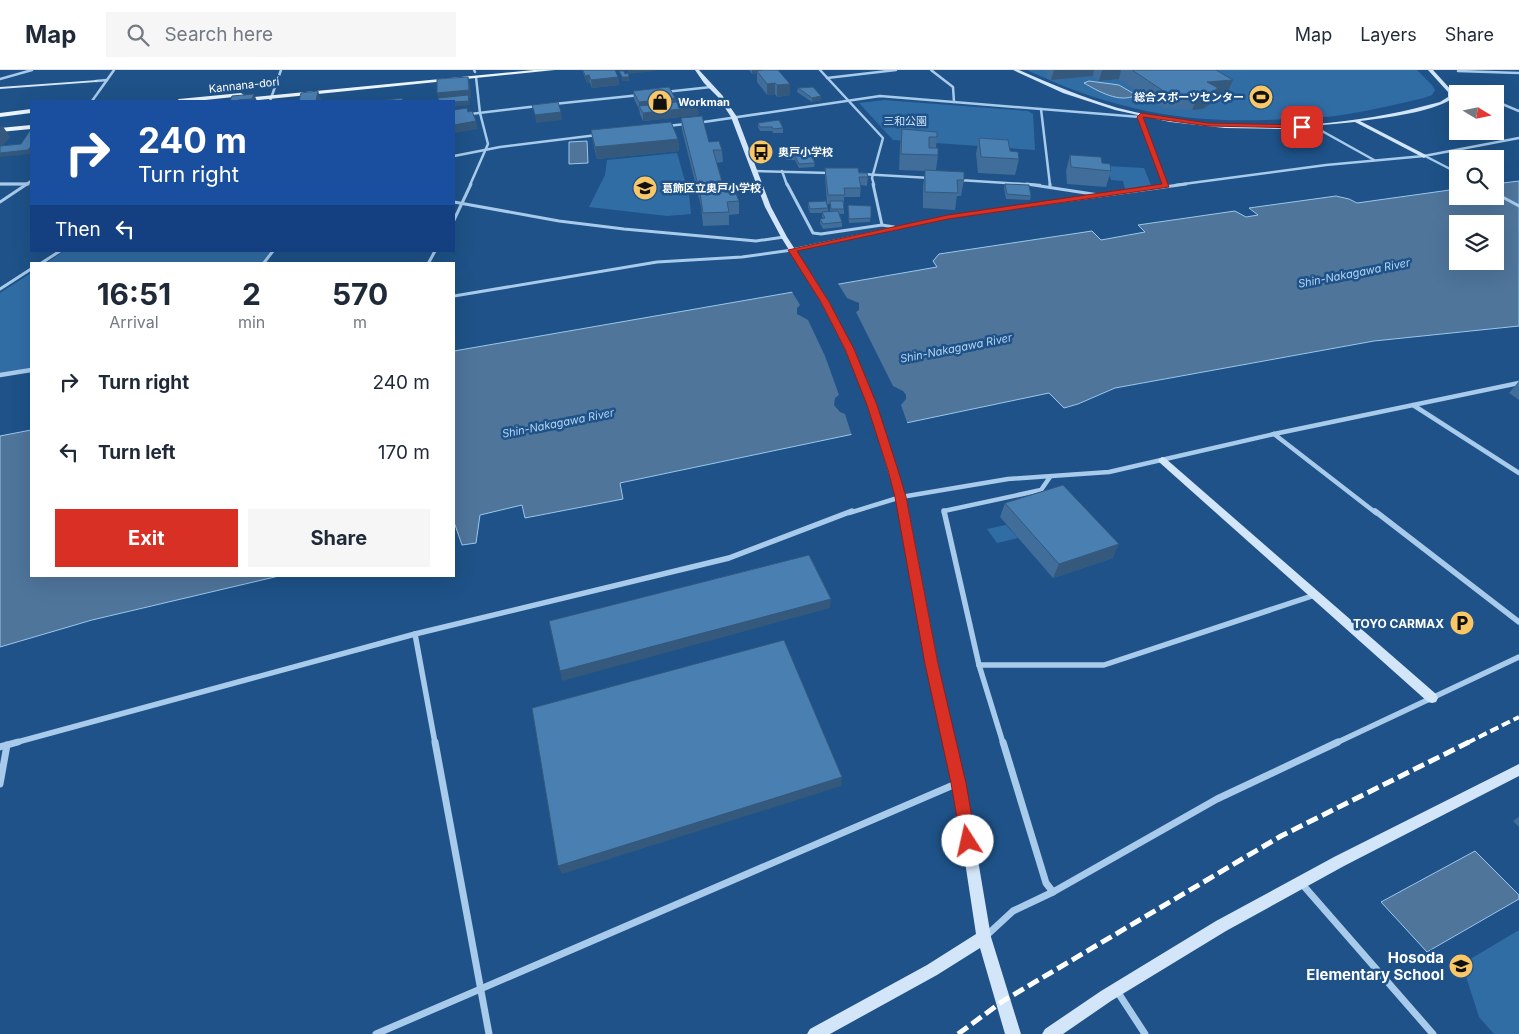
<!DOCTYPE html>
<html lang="en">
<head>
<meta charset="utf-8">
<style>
  :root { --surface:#fff; --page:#f6f6f7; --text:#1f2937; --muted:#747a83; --line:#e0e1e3; --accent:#d93025 }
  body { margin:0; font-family:Inter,"Noto Sans JP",sans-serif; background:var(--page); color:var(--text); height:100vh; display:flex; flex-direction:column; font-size:19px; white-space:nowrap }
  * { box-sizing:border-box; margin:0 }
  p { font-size:16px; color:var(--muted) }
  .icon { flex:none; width:28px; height:28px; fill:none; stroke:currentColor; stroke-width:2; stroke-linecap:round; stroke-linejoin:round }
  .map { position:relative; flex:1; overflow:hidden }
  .panel { position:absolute; left:30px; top:192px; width:425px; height:315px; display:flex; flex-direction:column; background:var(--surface); border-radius:0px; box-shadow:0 5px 20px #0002 }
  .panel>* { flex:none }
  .top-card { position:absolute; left:30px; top:30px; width:425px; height:152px; border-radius:0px; box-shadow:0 5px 20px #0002; background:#1a4fa0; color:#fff; overflow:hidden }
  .needle { width:32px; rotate:100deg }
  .fabs { position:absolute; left:1449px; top:15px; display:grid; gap:10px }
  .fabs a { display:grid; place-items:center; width:55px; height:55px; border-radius:0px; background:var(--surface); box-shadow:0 5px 20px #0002; font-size:25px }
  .pin { position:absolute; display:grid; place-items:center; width:42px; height:42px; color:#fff; margin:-21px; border-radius:10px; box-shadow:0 2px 8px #0006 }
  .me { position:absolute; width:55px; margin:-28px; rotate:350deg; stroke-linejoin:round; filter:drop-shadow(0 0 4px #0008) }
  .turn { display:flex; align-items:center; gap:18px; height:105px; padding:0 25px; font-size:22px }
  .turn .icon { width:65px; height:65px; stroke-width:2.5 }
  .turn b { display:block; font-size:35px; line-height:42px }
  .then { display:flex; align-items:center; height:48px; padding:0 25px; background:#0003; gap:10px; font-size:19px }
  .eta { display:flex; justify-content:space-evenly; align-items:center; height:85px; text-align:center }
  .eta b { font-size:30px; font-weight:700; line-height:35px }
  .button { display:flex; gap:10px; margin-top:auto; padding:10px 25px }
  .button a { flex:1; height:58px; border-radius:0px; background:var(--accent); color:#fff; font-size:20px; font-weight:700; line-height:58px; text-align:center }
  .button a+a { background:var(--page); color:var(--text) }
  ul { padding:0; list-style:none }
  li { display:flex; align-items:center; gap:15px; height:70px; padding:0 25px }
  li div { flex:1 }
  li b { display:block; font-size:19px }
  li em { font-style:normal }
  header { display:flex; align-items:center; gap:30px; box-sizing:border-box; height:70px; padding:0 25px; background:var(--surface); border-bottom:1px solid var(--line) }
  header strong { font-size:24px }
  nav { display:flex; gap:28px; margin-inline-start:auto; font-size:18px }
  .search { width:350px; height:45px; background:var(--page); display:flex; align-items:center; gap:12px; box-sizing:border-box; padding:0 18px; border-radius:0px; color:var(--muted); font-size:19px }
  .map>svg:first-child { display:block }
  .green { fill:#316da5 }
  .water { fill:#4f759b; stroke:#9bc6ed; fill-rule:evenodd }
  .pier { fill:#1e5288 }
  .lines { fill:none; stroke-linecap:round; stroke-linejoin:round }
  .street-far4 { stroke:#a8caeb; stroke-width:2.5 }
  .street-far3 { stroke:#a8caeb; stroke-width:3 }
  .street-far2 { stroke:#a8caeb; stroke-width:4.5 }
  .street-far1 { stroke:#a8caeb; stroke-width:5.5 }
  .street { stroke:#a8caeb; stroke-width:7 }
  .secondary { fill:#d3e5f8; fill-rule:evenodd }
  .primary { fill:#ecf4fe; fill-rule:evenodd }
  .rail-far1 { stroke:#fff; stroke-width:4; stroke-dasharray:9 4; stroke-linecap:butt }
  .rail { stroke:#fff; stroke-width:5; stroke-dasharray:12 5; stroke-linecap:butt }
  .wall { fill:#406d99 }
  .shaded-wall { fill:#34597d }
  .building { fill:#4a7fb2; stroke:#34597d }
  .route { fill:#d93025; stroke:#8d1f18 }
  .labels { text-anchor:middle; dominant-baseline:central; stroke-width:5; stroke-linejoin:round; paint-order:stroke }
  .far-street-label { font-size:11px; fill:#fff; stroke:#1e5288 }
  .far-poi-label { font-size:11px; font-weight:bold; fill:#fff; stroke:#1e5288; text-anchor:start }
  .far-park-label { font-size:11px; fill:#cde3f8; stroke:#1e5288 }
  .far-water-label { font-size:11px; font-style:italic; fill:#b3d4f2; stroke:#1e5288 }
  .poi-label { font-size:12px; font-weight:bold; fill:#fff; stroke:#1e5288; text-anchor:end }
  .near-poi-label { font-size:15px; font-weight:bold; fill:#fff; stroke:#1e5288; text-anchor:end }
</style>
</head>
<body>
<header>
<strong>Map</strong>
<div class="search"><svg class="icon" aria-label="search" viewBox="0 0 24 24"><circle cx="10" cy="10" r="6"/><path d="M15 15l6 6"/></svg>Search here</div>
<nav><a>Map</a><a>Layers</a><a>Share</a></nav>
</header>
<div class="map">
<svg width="1519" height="964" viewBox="0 0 1519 964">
  <rect width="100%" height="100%" fill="#1e5288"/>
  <g class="green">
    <path d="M1027,0H1417L1432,15L1435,20L1432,25L1424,28C1397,34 1369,41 1342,45C1323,48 1304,48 1285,49C1190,55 1114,41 1027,0Z"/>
    <polygon points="884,30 1028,41 1033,44 1035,80 893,70 859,33"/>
    <polygon points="677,83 689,125 691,144 667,146 589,137 605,105 607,90"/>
    <polygon points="1107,96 1144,98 1151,115 1125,119 1123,111 1111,110"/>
    <polygon points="64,181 271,181 261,194 45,194"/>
    <polygon points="31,203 31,298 0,303 0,223"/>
    <polygon points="1006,455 1018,468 997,473 987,459"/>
    <polygon points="1519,860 1519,964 1494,964 1479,947 1462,894"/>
  </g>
  <g class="water">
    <path d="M1089,11L1119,15L1136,25C1120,34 1098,21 1084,13Z"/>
    <polygon points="587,71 588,93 569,94 569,72"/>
    <path d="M1519,111V256L1374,271L1115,318L1078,334L1064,338L1049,323L620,413L623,429L525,448L522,435L480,445L476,473L462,475L454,452V281L937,197L933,191L939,184L1092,161L1101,170L1145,162L1138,155L1235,141L1246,147L1258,145L1249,138L1336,126L1349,129L1357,133L1457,119L1458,126H1495V114ZM1458,154H1495V191H1458Z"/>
    <polygon points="31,360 31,506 279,506 92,550 0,577 0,366"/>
    <polygon points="1475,781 1519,825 1519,829 1427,882 1381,832"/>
  </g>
  <polygon class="pier" points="837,212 847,228 859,233 859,240 856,242 893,316 903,321 906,325 906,329 901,335 908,355 852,366 845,344 840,342 834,335 835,328 839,325 825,286 808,250 797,244 797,238 800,235 791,220"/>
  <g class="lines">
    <g class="street-far4">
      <polyline points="474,0 475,2"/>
      <polyline points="820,0 883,68 872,108 874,115"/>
      <polyline points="931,0 953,17 954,32"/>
      <polyline points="1458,1 1519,3"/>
      <polyline points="827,8 896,0"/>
      <polyline points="0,9 32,0"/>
      <polyline points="107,10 114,0"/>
      <polyline points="665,22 711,17"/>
      <polyline points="92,31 107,10 96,11"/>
      <polyline points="270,31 281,0"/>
      <polyline points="1495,31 1519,41"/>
      <polyline points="554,34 640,25"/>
      <polyline points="1041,39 1050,115"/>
      <polyline points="1141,45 1140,47 1166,115"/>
      <polyline points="454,46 538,36"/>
      <polyline points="697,53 880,26 1140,47"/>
      <polyline points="667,56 686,54"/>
      <polyline points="1313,56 1374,90"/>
      <polyline points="454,86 500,77 597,65"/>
      <polyline points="1425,86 1458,103"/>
      <polyline points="754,101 830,103"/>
      <polyline points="782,101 787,115"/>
      <polyline points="861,104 930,108"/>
      <polyline points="959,110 1040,115"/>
      <polyline points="0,114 28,114"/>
      <polyline points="25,115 31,111"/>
      <polyline points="470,115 488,74 480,43 476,7"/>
      <polyline points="1176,115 1326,95 1424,86 1519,68"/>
    </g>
    <g class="street-far3">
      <polyline points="0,114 28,114"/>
      <polyline points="787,114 813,163 821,164 882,155"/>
      <polyline points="873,114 882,155 894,157"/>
      <polyline points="1027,114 1099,125"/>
      <polyline points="1050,114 1050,117"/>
      <polyline points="1495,123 1519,136"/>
      <polyline points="0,132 27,114"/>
      <polyline points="454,132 559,151 624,159 756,171 784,167"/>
      <polyline points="454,150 471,114"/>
      <polyline points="40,194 60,181"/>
      <polyline points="263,194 273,181"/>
      <polyline points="428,194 435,181"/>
      <polyline points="0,219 31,199"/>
      <polyline points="454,226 657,192 742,187 792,180 948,147 1186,114"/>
    </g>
    <g class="street-far2">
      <polyline points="0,305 31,300"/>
      <polyline points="1413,335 1519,403"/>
      <polyline points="1274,364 1376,443"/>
      <polyline points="849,443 901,427 1008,409 1109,402 1274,364 1519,313"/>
      <polyline points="944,443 944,441 1041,420 1050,407"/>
    </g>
    <g class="street-far1">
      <polyline points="944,441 979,595 1003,673"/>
      <polyline points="1375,441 1519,552"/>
      <polyline points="415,564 435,673"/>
      <polyline points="979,595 1104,595 1315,525"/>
      <polyline points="14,673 415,564 729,488 852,441"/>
      <polyline points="1336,673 1519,587"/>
    </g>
    <g class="street">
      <polyline points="435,672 489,964"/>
      <polyline points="1003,672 1046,813 1053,822"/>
      <polyline points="0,677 18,672"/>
      <polyline points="0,714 7,675"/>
      <polyline points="1302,814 1433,964"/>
      <polyline points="987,865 1013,841 1053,822 1217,729 1338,672"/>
      <polyline points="1117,921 1145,964"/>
      <polyline points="376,964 958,713"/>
    </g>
    <g class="secondary">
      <polygon points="695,0 699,0 722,25 737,47 771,137 787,167 829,232 853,279 876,335 906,427 938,594 965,713 991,867 1021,964 1005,964 980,878 937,905 830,964 807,964 810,959 927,895 976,864 953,713 926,594 896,427 868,335 845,279 821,232 781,167 765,137 731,47 718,27 704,13"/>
      <path d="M1013,0H1019C1051,14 1084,28 1118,38C1205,61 1300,61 1389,44C1406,41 1423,36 1440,32L1448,27V22L1428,0H1433L1453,22L1452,29C1432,42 1384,48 1360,51L1426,85L1427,86L1424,88L1355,52L1280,59L1225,58L1170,52L1115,40L1063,23Z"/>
      <polygon points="98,10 96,12 0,19 0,17"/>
      <polygon points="1162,387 1165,388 1436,624 1438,628 1436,632 1432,633 1428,632 1159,392 1158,390"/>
      <polygon points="1519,694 1519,706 1344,796 1226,861 1111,931 1063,964 1042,964 1045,959 1101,921 1216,851 1334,787"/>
    </g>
    <g class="primary">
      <polygon points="534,0 555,0 250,31 230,31 233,29"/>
      <polygon points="241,23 244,25 243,26 196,31 176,31 179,29"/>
      <polygon points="31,39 31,43 0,47 0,43"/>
      <polygon points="31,55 31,59 0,62 0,58"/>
    </g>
    <polyline class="rail-far1" points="1467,673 1519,647"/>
    <polyline class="rail" points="958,964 1003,931 1281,766 1469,672"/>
  </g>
  <g class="wall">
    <polygon points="582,0 615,0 618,7 619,15 592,18 590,13 587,13"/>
    <polygon points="749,0 778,0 790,14 790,25 777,27 775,24 767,25 757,12 757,3 752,4"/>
    <polygon points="1047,0 1216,0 1227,24 1215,26 1212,33 1203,39 1192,40 1163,38 1119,9 1099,11 1093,6 1051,10 1046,6"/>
    <polygon points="798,18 821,26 821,30 812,32 797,22"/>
    <polygon points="633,21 675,28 676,32 699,45 643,51 640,44 639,39 634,29"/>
    <polygon points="681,48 709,72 722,80 723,92 716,93 725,122 739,131 739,144 729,145 729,155 703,156 701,136 682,60"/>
    <polygon points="758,53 783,58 783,63 773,63 772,61 760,61 758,57"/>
    <polygon points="902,59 937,67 936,78 938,85 936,100 964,110 961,126 957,126 955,140 923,138 923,116 925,101 899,100 900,75"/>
    <polygon points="591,60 678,69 679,81 597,89 593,72"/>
    <polygon points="979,68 1019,89 1015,105 978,103 976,84"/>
    <polygon points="783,78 815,93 814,97 799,98 795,90 786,90 783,82"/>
    <polygon points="1070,85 1102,93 1111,101 1106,117 1067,114 1066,101"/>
    <polygon points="825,98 859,103 868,107 867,116 861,115 860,127 844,127 844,144 839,144 842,152 842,157 823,159 820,153 820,149 823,148 822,147 822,143 810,143 808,137 808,132 828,138 828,142 830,141 830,134 827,134 825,107"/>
    <polygon points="1005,114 1031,126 1030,130 1006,129 1004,118"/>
    <polygon points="848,135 871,136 870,152 849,153"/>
    <polygon points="1519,311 1519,330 1509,323"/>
    <polygon points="1005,433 1113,488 1053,508 1000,447"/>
    <polygon points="1519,747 1519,757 1513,751"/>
  </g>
  <g class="shaded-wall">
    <polygon points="628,0 656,0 656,1 628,4"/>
    <polygon points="752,0 762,0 757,1 757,3 752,4"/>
    <polygon points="1054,0 1094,0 1093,6 1051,10"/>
    <polygon points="1102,0 1121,0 1119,9 1099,11"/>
    <polygon points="589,5 590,13 587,13 585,6"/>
    <polygon points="468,7 470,14 471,28 469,28 470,35 454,37 454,32 439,31 437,23"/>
    <polygon points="618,7 619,15 592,18 591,10"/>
    <polygon points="622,7 629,7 630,11 622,11"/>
    <polygon points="1233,10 1227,24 1215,26 1212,33 1203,39 1192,40 1198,25 1207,12"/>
    <polygon points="775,13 775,24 767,25 767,14"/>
    <polygon points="790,14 790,25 777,27 777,15"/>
    <polygon points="318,21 321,29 321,31 316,31"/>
    <polygon points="254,24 257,31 238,31 238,30"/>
    <polygon points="821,26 821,30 812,32 812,28"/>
    <polygon points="675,28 676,36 639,37 639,32"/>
    <polygon points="698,37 699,45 643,51 643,43"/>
    <polygon points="561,42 562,50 536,53 535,45"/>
    <polygon points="476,51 478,59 454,63 454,55"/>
    <polygon points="2,55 10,67 0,79 0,58"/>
    <polygon points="678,69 679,81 597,89 595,77"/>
    <polygon points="31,76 31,84 0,87 0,83"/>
    <polygon points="1119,474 1113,488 1053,508 1059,494"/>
    <polygon points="831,529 830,538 562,611 560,601"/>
    <polygon points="842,707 841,716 562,804 558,796"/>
  </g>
  <g class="building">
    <polygon points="583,0 615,0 618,7 591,10 589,5 585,6"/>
    <polygon points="763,0 778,0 790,14 777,15 775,13 767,14 757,1"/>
    <polygon points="1132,0 1216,0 1233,10 1207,12 1218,18 1209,24 1198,25 1168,24"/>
    <polygon points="619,1 624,1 625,4 628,3 629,7 622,7"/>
    <polygon points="468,7 469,20 437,23 437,9"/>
    <polygon points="669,17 675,28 639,32 633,21"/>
    <polygon points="813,17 821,26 812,28 798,18"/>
    <polygon points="318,21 316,31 299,31 301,23"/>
    <polygon points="254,24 252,29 238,30 238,31 230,31 232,26"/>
    <polygon points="468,25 469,31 454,32 454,31 439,31 438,28"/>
    <polygon points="402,28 403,31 379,31"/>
    <polygon points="694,30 698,37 643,43 639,36"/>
    <polygon points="558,32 561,42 535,45 532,35"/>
    <polygon points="467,38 468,42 472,41 476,51 454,55 454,40"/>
    <polygon points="702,46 709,72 719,71 722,80 713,80 725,122 735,121 739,131 727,132 729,142 703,143 700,123 681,48"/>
    <polygon points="779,50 783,58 773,59 772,57 760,57 758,53"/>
    <polygon points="671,52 678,69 595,77 591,60"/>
    <polygon points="31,59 31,76 28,80 0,83 0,76 21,74"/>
    <polygon points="902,59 937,62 937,67 929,67 929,78 938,78 938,85 901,84"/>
    <polygon points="979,68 1008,70 1010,81 1018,82 1019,89 981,87"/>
    <polygon points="806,76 815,93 799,94 795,86 786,86 783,78"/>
    <polygon points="1070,85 1101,87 1102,93 1110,94 1111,101 1071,97"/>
    <polygon points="825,98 858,98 859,103 867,103 868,107 859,107 861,118 844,118 845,125 828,125"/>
    <polygon points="925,100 964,102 964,110 957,110 958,123 925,122"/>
    <polygon points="1005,114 1029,115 1031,126 1007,124"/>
    <polygon points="826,131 828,138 810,139 808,132"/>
    <polygon points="830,131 843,131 844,139 831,139"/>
    <polygon points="848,135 871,136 871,148 849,149"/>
    <polygon points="838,141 842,152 823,154 820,149 825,148 822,142"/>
    <polygon points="1063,415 1119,474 1059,494 1005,433"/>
    <polygon points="809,485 831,529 560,601 549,551"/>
    <polygon points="784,570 842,707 558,796 532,638"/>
  </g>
  <polygon class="route" points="1141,43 1208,53 1302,55 1305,57 1302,58 1208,56 1143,47 1169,117 948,149 797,181 829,232 854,279 877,335 898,400 906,427 938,594 966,713 976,771 974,776 968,778 963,776 961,771 951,713 925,594 895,427 888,400 867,335 845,279 821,232 788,180 948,145 1162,114 1137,47"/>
  <defs>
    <symbol id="stadium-disc" viewBox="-11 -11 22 22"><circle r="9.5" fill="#fac767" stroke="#1e5288"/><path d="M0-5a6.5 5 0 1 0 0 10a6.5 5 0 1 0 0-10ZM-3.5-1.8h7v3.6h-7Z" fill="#111"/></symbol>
    <symbol id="shop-disc" viewBox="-11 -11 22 22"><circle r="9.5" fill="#fac767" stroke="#1e5288"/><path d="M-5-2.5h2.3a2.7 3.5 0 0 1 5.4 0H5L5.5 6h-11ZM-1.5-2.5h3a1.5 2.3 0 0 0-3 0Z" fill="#111"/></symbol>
    <symbol id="bus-disc" viewBox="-11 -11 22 22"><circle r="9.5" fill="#fac767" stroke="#1e5288"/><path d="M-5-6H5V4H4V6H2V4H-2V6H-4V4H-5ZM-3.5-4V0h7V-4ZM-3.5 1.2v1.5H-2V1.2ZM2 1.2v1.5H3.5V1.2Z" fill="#111"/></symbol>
    <symbol id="school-disc" viewBox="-11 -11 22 22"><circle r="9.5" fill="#fac767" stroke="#1e5288"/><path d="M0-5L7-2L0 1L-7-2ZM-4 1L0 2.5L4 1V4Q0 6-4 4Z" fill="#111"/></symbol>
    <symbol id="parking-disc" viewBox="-11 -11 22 22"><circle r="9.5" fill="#fac767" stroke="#1e5288"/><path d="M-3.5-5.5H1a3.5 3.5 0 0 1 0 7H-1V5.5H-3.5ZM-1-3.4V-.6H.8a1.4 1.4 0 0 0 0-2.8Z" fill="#111"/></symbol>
  </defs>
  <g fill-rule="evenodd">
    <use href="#stadium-disc" x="1247" y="13" width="28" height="28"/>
    <use href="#shop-disc" x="646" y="18" width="28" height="28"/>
    <use href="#bus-disc" x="747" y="68" width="28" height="28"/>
    <use href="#school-disc" x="631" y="104" width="28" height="28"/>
    <use href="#parking-disc" x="1448" y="539" width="28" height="28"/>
    <use href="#school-disc" x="1447" y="882" width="28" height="28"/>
  </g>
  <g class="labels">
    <g class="far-street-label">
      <text transform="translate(244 15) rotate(-6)">Kannana-dori</text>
    </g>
    <g class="far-poi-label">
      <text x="1244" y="27" text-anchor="end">総合スポーツセンター</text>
      <text x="678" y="32">Workman</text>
      <text x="778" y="82">奥戸小学校</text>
      <text x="662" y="118">葛飾区立奥戸小学校</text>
    </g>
    <g class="far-park-label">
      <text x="905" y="51">三和公園</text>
    </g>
    <g class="far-water-label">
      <text transform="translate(1354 203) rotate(-11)">Shin-Nakagawa River</text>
      <text transform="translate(956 278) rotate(-11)">Shin-Nakagawa River</text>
      <text transform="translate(558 353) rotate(-11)">Shin-Nakagawa River</text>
    </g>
    <g class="poi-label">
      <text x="1444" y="553">TOYO CARMAX</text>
    </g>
    <g class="near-poi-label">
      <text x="1444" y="887">Hosoda<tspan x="1444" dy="17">Elementary School</tspan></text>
    </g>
  </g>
</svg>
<div class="fabs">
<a><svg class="needle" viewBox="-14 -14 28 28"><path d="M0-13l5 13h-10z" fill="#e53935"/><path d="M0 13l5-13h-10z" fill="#747a83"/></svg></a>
<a><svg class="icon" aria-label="search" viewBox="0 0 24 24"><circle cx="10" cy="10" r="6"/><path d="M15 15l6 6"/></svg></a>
<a><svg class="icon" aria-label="layers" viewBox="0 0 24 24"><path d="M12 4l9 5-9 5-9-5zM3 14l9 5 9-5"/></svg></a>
</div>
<div class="pin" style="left:1302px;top:57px;background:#d93025"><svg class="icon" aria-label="arrive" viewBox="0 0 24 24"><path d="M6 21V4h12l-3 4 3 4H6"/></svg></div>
<svg class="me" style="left:968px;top:771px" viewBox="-20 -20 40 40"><circle r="19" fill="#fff"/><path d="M0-13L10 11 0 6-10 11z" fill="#d93025"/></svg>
<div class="top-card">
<div class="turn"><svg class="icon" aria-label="right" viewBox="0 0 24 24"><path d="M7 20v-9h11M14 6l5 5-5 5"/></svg><div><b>240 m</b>Turn right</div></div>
<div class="then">Then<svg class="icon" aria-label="left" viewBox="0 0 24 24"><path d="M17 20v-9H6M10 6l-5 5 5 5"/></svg></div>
</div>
<section class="panel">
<div class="eta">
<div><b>16:51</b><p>Arrival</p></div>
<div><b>2</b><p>min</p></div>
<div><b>570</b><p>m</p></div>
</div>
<ul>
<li><svg class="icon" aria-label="right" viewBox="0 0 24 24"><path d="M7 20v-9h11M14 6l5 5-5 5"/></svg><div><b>Turn right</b></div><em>240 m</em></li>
<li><svg class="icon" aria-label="left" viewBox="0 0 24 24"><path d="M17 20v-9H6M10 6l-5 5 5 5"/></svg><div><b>Turn left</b></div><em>170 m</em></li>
</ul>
<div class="button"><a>Exit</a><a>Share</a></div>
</section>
</div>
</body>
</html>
